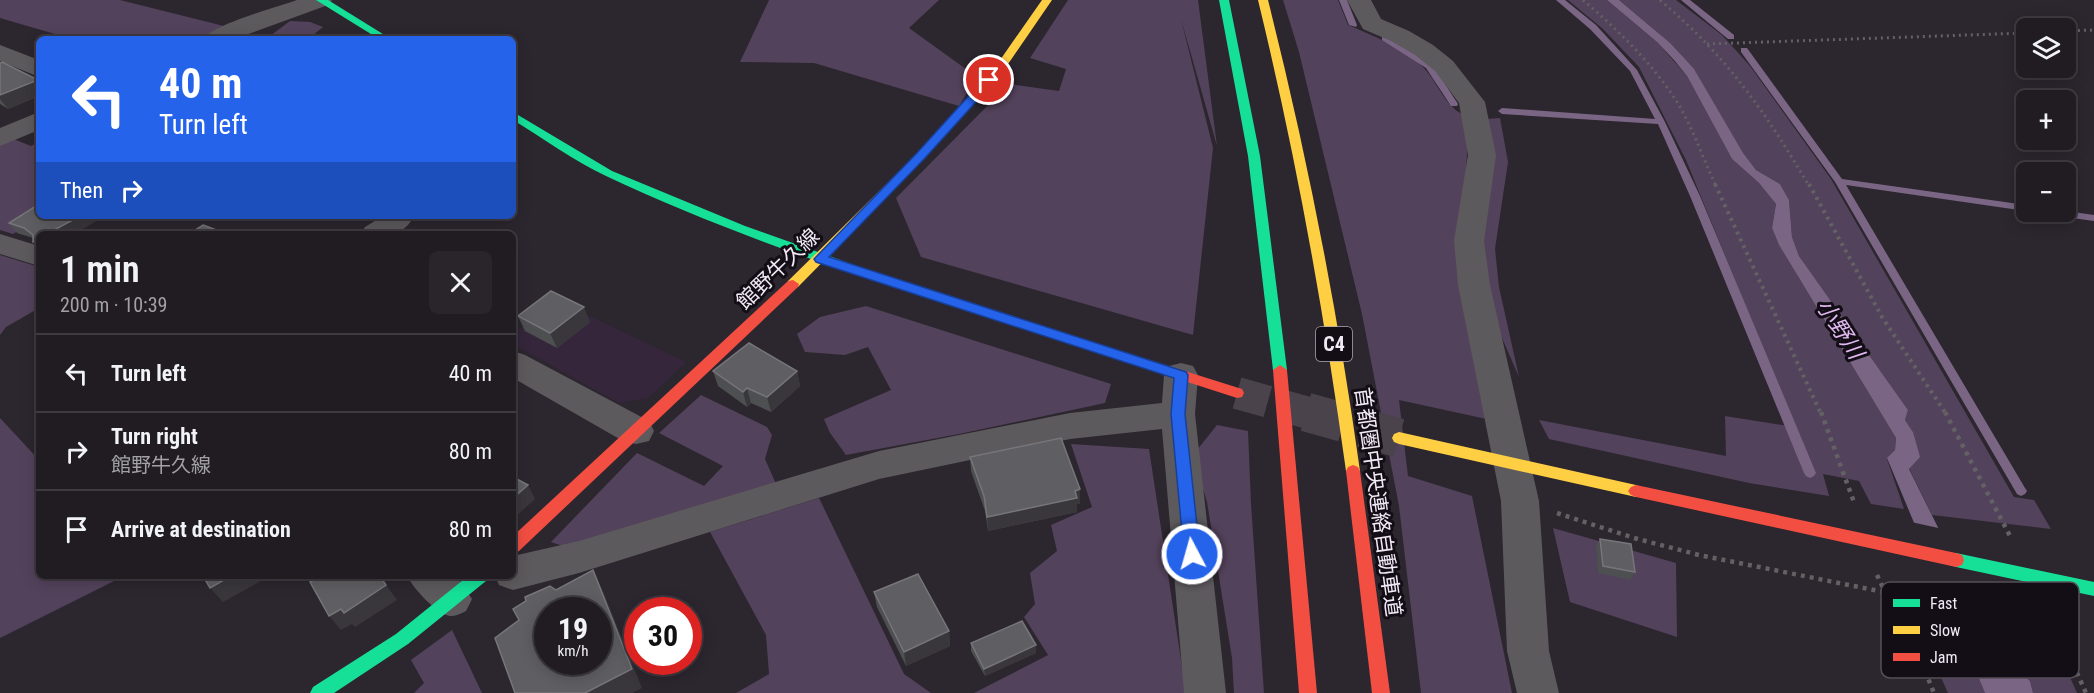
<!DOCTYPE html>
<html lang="en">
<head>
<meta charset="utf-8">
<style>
  :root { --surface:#211c22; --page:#29252a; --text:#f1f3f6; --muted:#a2a1a5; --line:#3e3a40 }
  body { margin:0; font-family:"Roboto Condensed","Noto Sans JP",sans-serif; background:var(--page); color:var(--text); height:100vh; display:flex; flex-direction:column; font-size:22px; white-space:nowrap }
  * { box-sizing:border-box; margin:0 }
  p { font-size:20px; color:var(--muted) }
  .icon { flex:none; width:33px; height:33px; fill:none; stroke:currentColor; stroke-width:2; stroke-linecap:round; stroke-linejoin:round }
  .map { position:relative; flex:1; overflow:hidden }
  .side { position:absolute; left:36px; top:231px; width:480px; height:348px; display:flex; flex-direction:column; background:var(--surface); border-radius:9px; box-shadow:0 3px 15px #0003,0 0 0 2px var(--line) }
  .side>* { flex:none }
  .banner { position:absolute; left:36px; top:36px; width:480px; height:183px; border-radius:9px; box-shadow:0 3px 15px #0003,0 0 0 2px var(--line); background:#2563eb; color:#fff; overflow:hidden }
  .controls { position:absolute; left:2016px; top:18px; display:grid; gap:12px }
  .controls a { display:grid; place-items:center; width:60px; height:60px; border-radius:9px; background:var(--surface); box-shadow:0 3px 15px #0003,0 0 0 2px var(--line); font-size:30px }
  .speed { position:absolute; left:534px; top:597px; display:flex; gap:12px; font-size:30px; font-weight:700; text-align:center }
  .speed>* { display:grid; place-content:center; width:78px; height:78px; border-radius:50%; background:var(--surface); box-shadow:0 3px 15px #0003,0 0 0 2px var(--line); line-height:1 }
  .speed small { font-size:15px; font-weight:400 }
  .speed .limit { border:9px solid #d22; background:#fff; color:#111 }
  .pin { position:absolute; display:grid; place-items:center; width:51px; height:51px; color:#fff; margin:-26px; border:3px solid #fff; border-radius:50%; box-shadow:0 2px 6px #0007 }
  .me { position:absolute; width:66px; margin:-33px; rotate:354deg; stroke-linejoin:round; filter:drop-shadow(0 0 4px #0008) }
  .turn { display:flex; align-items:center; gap:21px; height:126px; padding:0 24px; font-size:27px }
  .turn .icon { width:78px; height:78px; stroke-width:2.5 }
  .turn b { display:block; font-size:42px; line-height:51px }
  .then { display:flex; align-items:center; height:57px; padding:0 24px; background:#0003; gap:12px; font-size:22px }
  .round { display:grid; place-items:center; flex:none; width:63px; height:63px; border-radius:9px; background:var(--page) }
  .headline { display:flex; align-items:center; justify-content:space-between; height:102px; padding:0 24px }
  h1 { font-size:36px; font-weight:600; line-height:45px }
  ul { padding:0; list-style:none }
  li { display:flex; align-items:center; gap:18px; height:78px; padding:0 24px; border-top:2px solid var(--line) }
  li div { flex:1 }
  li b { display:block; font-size:22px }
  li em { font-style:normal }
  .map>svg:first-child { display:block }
  .built { fill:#35263b }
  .green { fill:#53425b }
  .water { fill:#7a6684 }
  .pier { fill:#2c262e }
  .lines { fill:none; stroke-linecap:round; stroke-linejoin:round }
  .stream { fill:#7a6684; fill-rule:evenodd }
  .secondary-tunnel-far1 { stroke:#4a434c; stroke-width:32; stroke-dasharray:32 16; stroke-linecap:butt }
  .secondary-tunnel { stroke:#4a434c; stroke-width:39; stroke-dasharray:39 20; stroke-linecap:butt }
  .path-far2 { stroke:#636164; stroke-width:3; stroke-dasharray:2 4; stroke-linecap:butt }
  .path-far1 { stroke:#636164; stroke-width:4; stroke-dasharray:3 4.5; stroke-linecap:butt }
  .path { stroke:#636164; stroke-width:4.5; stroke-dasharray:4 5; stroke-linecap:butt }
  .street { fill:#5d5a5e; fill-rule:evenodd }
  .fast { fill:#16e098; fill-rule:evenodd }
  .slow { fill:#ffcf43; fill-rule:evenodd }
  .jam { fill:#f24e42; fill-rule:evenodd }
  .wall { fill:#4d4f51 }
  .shaded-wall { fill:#39373c }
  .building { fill:#5f5f63; stroke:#76757a; stroke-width:1.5; fill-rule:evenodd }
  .route { fill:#2563eb; stroke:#184099; stroke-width:1.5 }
  .labels { text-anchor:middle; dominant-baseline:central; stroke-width:6; stroke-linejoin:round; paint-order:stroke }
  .shield { fill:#130d15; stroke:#aea7b2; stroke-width:1.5 }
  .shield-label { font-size:20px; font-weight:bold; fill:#f1e9f5 }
  .street-label { font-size:21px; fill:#f1e9f5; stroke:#130d15 }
  .water-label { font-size:22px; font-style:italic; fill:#e0b9f1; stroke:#130d15 }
  .key { fill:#130d15; stroke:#564f58; stroke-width:1.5 }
  .key-label { font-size:16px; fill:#f1e9f5 }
</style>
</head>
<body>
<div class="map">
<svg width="2094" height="693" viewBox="0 0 2094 693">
  <rect width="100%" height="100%" fill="#2c262e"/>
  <polygon class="built" points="556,300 598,320 686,362 648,398 619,403 513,344 513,334"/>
  <g class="green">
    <polygon points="0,0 120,0 228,27 202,39 72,39 0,18"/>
    <polygon points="769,0 939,0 909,28 977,77 959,106 814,63 740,62"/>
    <polygon points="1068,0 1198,0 1217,146 1181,19 1213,148 1193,335 921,257 896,198 1009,84 1059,91 1066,69 1030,58"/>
    <path d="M1283,0H1338L1348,25C1373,36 1401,46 1421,65C1437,80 1443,104 1462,114L1468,136L1465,191L1491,420L1399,400L1408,476L1472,496L1512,693H1421L1399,506L1362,314L1299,52Z"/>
    <polygon points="1568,0 1607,0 1657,42 1687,76 1732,159 1759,183 1776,204 1772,228 1779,245 1896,438 1895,450 1887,459 1904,509 1871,504 1859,481 1823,474 1829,496 1749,483 1549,439 1539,420 1726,456 1725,416 1795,427 1686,160 1639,67 1603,29"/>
    <path d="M1619,0H1676L1722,35L1750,66L1831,179L2014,497L2034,500L2051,529L1932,515L1909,468L1913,432L1905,420L1908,410L1799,256L1792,237L1789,200L1780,184L1756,170L1742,153L1694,70C1672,43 1645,22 1619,0Z"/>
    <polygon points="290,21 310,22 323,27 308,39 266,39"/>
    <polygon points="1500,118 1508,162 1495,249 1499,287 1519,377 1489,308 1477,242 1486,119"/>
    <polygon points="11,138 31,146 39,142 41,216 13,234 0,230 0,143"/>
    <polygon points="0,255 39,267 39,308 6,327 0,335"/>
    <polygon points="866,306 1111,384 1105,403 959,434 846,455 830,433 824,419 891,390 868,347 845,355 805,352 797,334 820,317"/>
    <polygon points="701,395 767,427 772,435 765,459 776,484 578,551 551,542 637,453 704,486 723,466 659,433"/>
    <polygon points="0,418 39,460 39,576 124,576 0,638"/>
    <polygon points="1217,425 1248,431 1251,504 1264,693 1234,693 1232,658 1207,502 1193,455"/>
    <polygon points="1071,444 1149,449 1186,693 974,693 1048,655 1024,617 1035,604 1030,573 1057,551 1051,525 1092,507"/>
    <polygon points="819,498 904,674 931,693 736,693 769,674 766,635 710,532"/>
    <polygon points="1553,528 1676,563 1677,637 1570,602"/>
    <polygon points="1900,587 1946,598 1985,693 1948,693"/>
    <polygon points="1977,606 2043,617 2077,693 2033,693 2030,681 2007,658"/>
    <polygon points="452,630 482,693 414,693 424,683 411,660"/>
  </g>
  <polygon class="water" points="1607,0 1619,0 1670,43 1684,58 1694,69 1743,153 1756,170 1780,184 1789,200 1792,237 1799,256 1908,410 1905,420 1913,432 1920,457 1909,469 1977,606 2007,658 2030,681 2033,693 1985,693 1887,458 1895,450 1896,438 1779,245 1772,228 1776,204 1759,183 1732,159 1687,76 1674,60 1657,42"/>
  <polygon class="pier" points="1911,522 1943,529 1979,602 1940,594"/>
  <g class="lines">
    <g class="stream">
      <polygon points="1339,0 1347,0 1357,25 1356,27 1349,25"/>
      <polygon points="1556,0 1565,0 1596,25 1637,70 1665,122 1700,196 1816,473 1814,476 1810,478 1806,476 1804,473 1690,196 1658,124 1502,114 1498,111 1502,108 1655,119 1630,71 1590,29"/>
      <polygon points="1681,0 1690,0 1734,35 1734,39 1728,39"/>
      <polygon points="1382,36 1388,36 1432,64 1458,104 1457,106 1451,106 1426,68 1382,40"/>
      <polygon points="1741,48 1747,48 1842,179 2026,205 2026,211 1846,185 2025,488 2027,491 2025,494 2021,496 2017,494 1835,182 1741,52"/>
      <polygon points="2066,211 2094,215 2094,221 2050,215 2045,212"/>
    </g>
    <polyline class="secondary-tunnel-far1" points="1237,393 1312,414"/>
    <polyline class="secondary-tunnel" points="1306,412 1399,438"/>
    <g class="path-far2">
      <path d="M1583,0C1618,30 1652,63 1677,102C1693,128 1703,159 1716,186"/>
      <path d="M1660,0C1727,57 1765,111 1809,186"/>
      <polyline points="2066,31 2094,30"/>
      <polyline points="1707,44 2026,33"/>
    </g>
    <g class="path-far1">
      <polyline points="1715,184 1821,414"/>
      <polyline points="1809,184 1882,317 1946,414"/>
    </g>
    <g class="path">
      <polyline points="1821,412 1855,505"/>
      <polyline points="1945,412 2010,536"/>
      <polyline points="1557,513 1634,538 1699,555 1884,592"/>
      <polyline points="1877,575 1885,592 1904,620 1934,693"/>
      <polyline points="2051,615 2086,693"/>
    </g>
    <g class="street">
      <path d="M297,0H332L328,5L235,39H203C214,24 277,7 297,0Z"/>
      <polygon points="1347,0 1371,0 1381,19 1409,31 1433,45 1453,61 1485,102 1496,155 1484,241 1490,285 1539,501 1549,651 1559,693 1517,693 1507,651 1501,501 1458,285 1454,241 1468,155 1459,103 1435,71 1415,55 1391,41 1363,29"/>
      <polygon points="0,45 39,60 39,77 0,61"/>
      <polygon points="39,112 39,130 0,146 0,128"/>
      <path d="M383,216H407L411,221C399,239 380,234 361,234L365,227Z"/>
      <polygon points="0,234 39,246 39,266 0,254"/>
      <polygon points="513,351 525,355 649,421 654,431 649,441 636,444 623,441 513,378"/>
      <polygon points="1181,363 1193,366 1198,375 1195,414 1226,693 1184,693 1162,429 1070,439 879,479 579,573 513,590 499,585 495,576 513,576 513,556 579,541 879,451 1070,413 1162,403 1164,375 1169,366"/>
      <path d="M407,576H457L472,599L466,611C462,613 456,616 452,616C439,617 413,588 407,576Z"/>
    </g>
    <g class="fast">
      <polygon points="316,0 328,0 391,39 379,39"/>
      <polygon points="1219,0 1229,0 1260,156 1287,370 1280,375 1273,370 1248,156"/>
      <path d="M513,112L612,171L745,226L891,278L986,308L988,311L981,315L976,314C851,274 725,232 606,176C574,161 543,138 513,120Z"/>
      <polygon points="1956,553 2094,582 2094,596 1956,567 1950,565 1948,560 1950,555"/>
      <polygon points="468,576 488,576 486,581 408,644 334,693 310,693 313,687 396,634"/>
    </g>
    <g class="slow">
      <polygon points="1042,0 1052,0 1006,67 925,158 798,287 788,287 787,284 788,281 917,154 998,63"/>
      <path d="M1258,0H1268C1307,155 1338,312 1360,471L1358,475L1353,477L1348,475L1346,471C1324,312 1296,156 1258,0Z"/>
      <polygon points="1399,432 1636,485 1641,487 1644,491 1641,495 1636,497 1399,444 1394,442 1392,438 1394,434"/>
    </g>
    <g class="jam">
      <polygon points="793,280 799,284 798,287 519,551 513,553 513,536 788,281"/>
      <polygon points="981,307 1242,389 1244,393 1242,397 1237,398 976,314 974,311"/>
      <polygon points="1280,365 1287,370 1317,693 1299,693 1273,370"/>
      <polygon points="1353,465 1358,467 1360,471 1390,693 1372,693 1346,471 1348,467"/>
      <polygon points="1636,485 1956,553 1962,555 1964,560 1962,565 1956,567 1636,497 1631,495 1628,491 1631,487"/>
    </g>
  </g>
  <g class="wall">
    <polygon points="0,63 39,81 39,96 8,109 0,104"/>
    <polygon points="105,216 73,234 39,234 39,249 33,242 33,238 17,233 9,223"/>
    <polygon points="518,316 590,322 557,348 525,331"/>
    <polygon points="713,371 797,371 800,386 771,412 751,403 747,407 718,386"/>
    <polygon points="970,457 1080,504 1077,504 1077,512 988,531 985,511 971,471"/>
    <polygon points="1600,539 1635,572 1630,580 1598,573 1596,546"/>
    <polygon points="874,592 949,631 950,646 906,666 877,607"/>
    <polygon points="971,643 1036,645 1036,653 985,676 971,651"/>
  </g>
  <g class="shaded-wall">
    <polygon points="38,80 39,81 39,96 8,109 0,99 0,95"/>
    <polygon points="80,216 105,216 73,234 47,234"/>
    <polygon points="39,239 39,249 33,242"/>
    <polygon points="584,307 590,322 557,348 550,333"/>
    <polygon points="797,371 800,386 771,412 767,397"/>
    <polygon points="747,388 751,403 747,407 743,392"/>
    <polygon points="528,485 535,499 513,519 513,498"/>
    <polygon points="1080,489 1080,504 1077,504 1077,512 988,531 987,517"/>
    <polygon points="593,570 603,591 642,688 632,693 585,693"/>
    <polygon points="231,576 259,576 261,581 223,602 210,588"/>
    <polygon points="380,576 397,600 355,627 352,624 341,630 329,616"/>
    <polygon points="949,631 950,646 906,666 904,652"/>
    <polygon points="1036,645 1036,653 985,676 984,669"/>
  </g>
  <g class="building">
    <polygon points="2,62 38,80 0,95 0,63"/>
    <polygon points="39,204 39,216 80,216 47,234 39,234 39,239 33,242 33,235 24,228 9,223"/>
    <polygon points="203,225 227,234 189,234"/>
    <polygon points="551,291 584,307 550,333 518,316"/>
    <polygon points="749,343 797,371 767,397 747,388 743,392 713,371"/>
    <polygon points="1061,438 1080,489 1075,491 1077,498 987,517 984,496 970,457"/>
    <polygon points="513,477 528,485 513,498"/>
    <polygon points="1600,539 1631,544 1635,572 1603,566"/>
    <path d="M593,570L632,669L585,693H515L495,638L519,620L513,609L526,601L525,597L550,586L556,590ZM548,610H598V662H548Z"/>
    <polygon points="918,574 949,631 904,652 874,592"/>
    <polygon points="203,576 231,576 210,588"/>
    <polygon points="321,576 380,576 386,585 344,613 341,609 329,616 310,582"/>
    <polygon points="1022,621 1036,645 984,669 971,643"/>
  </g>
  <polygon class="route" points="989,77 994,80 993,83 925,158 829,257 1186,372 1188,375 1185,414 1200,554 1197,558 1192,560 1186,558 1184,554 1171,414 1174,378 816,262 814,259 917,153 985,78"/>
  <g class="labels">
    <rect class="shield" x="1316" y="327" width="36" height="34" rx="4.5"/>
    <g class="shield-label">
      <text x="1334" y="344">C4</text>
    </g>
    <g class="street-label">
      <text transform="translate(778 269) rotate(-44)">館野牛久線</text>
      <text transform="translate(1378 502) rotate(82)">首都圏中央連絡自動車道</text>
    </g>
    <g class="water-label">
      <text transform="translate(1840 329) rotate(57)">小野川</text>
    </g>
  </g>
  <rect x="1881" y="582" width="198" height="96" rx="9" class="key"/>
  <rect x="1893" y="599" width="27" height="8" fill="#16e098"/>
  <rect x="1893" y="626" width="27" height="8" fill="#ffcf43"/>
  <rect x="1893" y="653" width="27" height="8" fill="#f24e42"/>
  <g class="key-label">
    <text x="1930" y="609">Fast</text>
    <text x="1930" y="636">Slow</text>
    <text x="1930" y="663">Jam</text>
  </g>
</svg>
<div class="controls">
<a><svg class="icon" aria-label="layers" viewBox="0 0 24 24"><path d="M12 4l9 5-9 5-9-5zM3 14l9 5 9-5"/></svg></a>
<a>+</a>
<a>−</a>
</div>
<div class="speed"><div>19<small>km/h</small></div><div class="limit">30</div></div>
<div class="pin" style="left:989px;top:80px;background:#d93025"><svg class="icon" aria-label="arrive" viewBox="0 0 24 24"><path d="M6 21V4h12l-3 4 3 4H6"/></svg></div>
<svg class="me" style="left:1192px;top:554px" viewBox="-20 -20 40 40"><circle r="17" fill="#2563eb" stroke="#fff" stroke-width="3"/><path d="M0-11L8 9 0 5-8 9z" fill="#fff"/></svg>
<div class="banner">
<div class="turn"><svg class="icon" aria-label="left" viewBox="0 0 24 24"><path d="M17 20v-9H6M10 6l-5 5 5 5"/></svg><div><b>40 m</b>Turn left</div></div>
<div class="then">Then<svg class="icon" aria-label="right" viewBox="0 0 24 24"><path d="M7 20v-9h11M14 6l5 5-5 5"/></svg></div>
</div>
<section class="side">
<div class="headline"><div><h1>1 min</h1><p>200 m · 10:39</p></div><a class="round"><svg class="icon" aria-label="close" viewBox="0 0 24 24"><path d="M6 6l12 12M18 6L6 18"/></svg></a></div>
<ul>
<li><svg class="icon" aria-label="left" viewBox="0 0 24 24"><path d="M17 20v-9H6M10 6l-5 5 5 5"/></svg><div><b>Turn left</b></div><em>40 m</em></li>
<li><svg class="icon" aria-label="right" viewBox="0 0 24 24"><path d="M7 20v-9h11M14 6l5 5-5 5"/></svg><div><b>Turn right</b><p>館野牛久線</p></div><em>80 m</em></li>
<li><svg class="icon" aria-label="arrive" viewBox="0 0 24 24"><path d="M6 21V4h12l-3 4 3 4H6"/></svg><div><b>Arrive at destination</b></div><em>80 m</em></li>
</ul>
</section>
</div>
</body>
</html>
